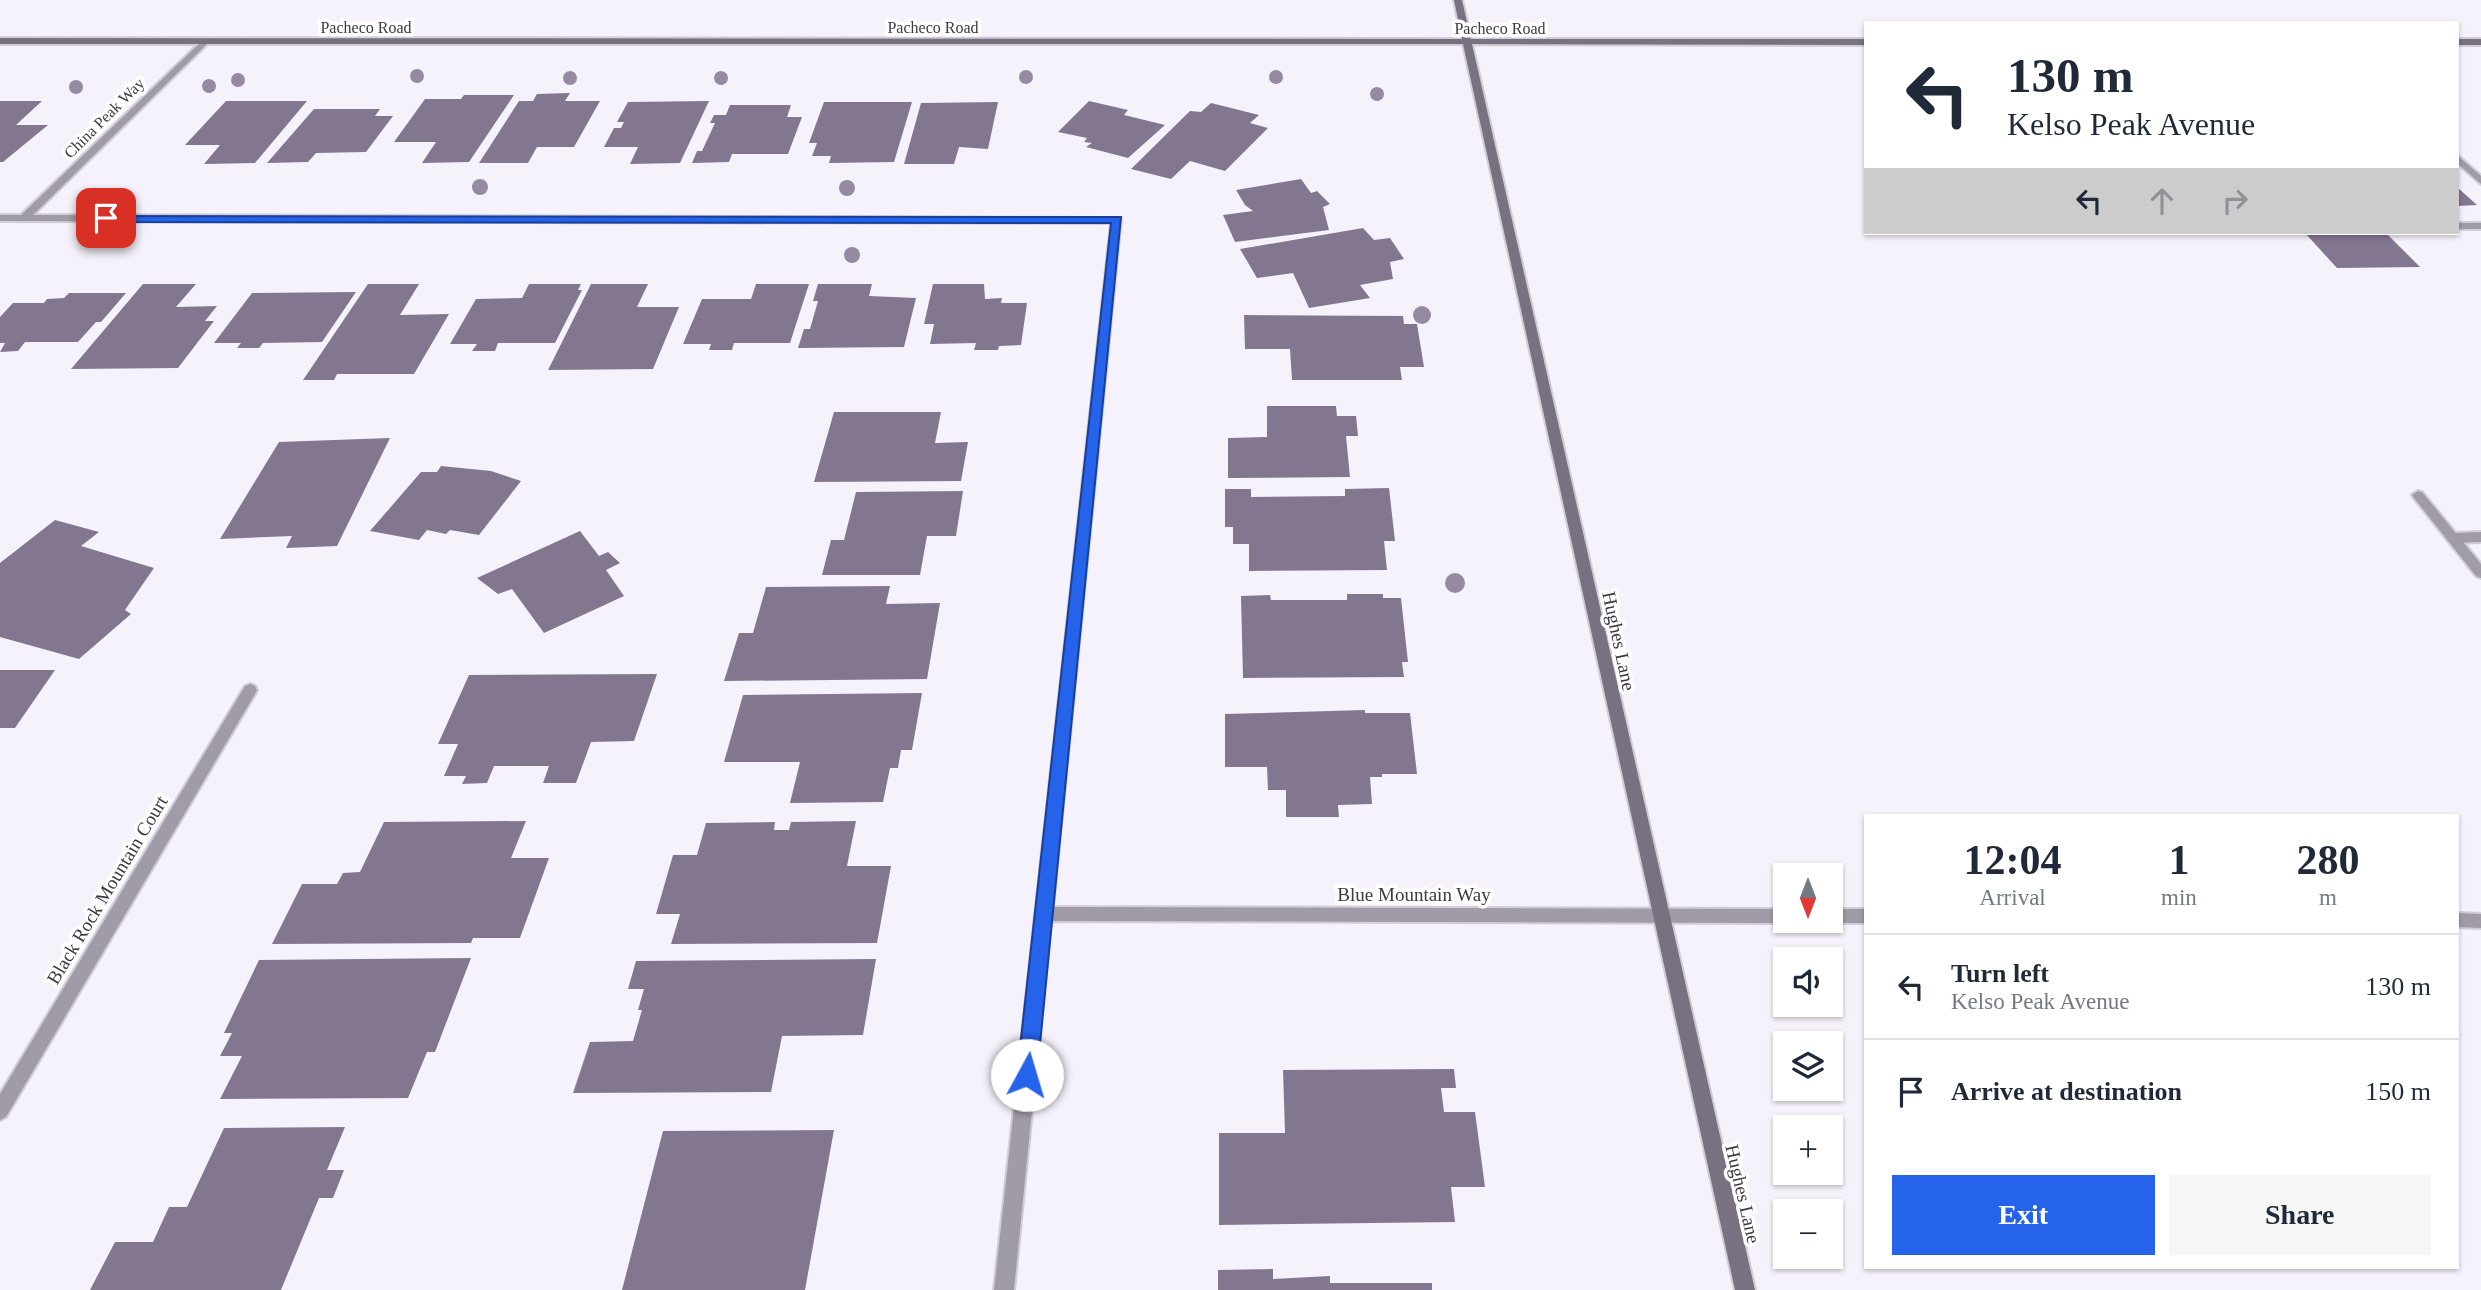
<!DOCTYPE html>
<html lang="en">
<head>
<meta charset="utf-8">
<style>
  :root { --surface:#fff; --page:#f6f6f7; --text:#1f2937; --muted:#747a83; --line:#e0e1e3; --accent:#2563eb }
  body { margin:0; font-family:"Times New Roman",serif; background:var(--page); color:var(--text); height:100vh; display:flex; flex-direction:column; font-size:26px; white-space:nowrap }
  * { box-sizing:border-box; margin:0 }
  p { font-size:23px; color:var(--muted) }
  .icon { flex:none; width:38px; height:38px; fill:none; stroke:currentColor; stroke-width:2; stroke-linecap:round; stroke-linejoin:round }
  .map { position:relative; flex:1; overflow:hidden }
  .details { position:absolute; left:1864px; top:814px; width:595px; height:455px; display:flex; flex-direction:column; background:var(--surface); border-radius:0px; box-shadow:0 2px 5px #0004 }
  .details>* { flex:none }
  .hud { position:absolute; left:1864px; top:21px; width:595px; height:214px; border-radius:0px; box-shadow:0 2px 5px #0004; background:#fff; color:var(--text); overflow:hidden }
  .needle { width:46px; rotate:180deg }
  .buttons { position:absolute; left:1773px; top:863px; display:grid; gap:14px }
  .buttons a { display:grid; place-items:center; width:70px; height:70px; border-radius:0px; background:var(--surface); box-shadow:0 2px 5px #0004; font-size:35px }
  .pin { position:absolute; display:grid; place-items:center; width:60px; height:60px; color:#fff; margin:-30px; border-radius:14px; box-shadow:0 4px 10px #0006 }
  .me { position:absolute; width:77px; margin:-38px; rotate:6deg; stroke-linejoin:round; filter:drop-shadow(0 0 5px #0008) }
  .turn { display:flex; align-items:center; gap:24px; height:147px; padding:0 28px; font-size:32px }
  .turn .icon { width:91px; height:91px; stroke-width:2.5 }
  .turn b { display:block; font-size:49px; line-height:60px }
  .lanes { display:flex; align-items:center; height:66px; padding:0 28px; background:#0003; justify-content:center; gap:35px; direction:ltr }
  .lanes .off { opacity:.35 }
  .eta { display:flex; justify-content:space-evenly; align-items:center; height:119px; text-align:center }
  .eta b { font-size:42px; font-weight:700; line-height:49px }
  .button { display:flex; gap:14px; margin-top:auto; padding:14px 28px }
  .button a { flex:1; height:80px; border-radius:0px; background:var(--accent); color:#fff; font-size:28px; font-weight:700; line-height:80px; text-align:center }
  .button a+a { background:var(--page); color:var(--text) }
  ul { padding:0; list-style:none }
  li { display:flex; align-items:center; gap:21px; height:105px; padding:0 28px; border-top:2px solid var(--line) }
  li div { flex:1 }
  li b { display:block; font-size:26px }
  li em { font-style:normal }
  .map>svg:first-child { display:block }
  .building { fill:#837790 }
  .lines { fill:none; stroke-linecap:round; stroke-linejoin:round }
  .lane-casing { stroke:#d1cdd7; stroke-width:4 }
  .street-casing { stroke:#d1cdd7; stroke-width:4 }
  .secondary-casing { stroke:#d1cdd7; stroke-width:4 }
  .lane { fill:#a09ba6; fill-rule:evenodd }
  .street { fill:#a09ba6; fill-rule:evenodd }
  .secondary { fill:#797181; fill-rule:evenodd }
  .tree { fill:#968aa3 }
  .route { fill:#2563eb; stroke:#184099; stroke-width:2 }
  .labels { text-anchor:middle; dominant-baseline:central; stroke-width:7; stroke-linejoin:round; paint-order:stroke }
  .far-street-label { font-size:16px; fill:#3d3842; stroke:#fff }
  .street-label { font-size:19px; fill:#3d3842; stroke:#fff }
</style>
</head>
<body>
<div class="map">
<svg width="2481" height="1290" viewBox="0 0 2481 1290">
  <rect width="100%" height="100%" fill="#f6f2fc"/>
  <g class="building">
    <polygon points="570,93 565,101 600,101 574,147 537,147 528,163 479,163 519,101 533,101 537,94"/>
    <polygon points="464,95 514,95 469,162 422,163 436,142 394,142 425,99 461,99"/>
    <polygon points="0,101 42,101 16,125 48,125 3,162 0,162"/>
    <polygon points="226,101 307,101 255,163 204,164 220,145 185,145"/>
    <polygon points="709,101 680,163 630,164 638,147 604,147 614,128 621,128 624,122 617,122 628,102"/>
    <polygon points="1089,101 1128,110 1124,115 1165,125 1128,158 1086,147 1092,143 1084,142 1087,138 1058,132"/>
    <polygon points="824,102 912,102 894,162 829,163 831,156 812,156 817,143 809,143"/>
    <polygon points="998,102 988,149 959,147 954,164 904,164 921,103"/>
    <polygon points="1211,103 1259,115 1250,123 1268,128 1225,171 1190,161 1171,179 1131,169 1190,111 1201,112"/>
    <polygon points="730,105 791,105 787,117 802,117 788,154 732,154 729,162 692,163 697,151 702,151 715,123 710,123 714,115 726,115"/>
    <polygon points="314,109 380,109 375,116 393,116 366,152 316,153 308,162 267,163"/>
    <polygon points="1301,179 1311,193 1317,191 1330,204 1323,207 1329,230 1235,242 1223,215 1253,211 1245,205 1236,190"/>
    <polygon points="2457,187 2477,205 2457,206"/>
    <polygon points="1363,228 1374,240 1390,238 1404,259 1390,262 1393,279 1360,285 1370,298 1309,308 1293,273 1257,278 1240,249"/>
    <polygon points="2305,233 2386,233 2420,267 2337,268"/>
    <polygon points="143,284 196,284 176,307 217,306 205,321 214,321 178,368 71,369"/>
    <polygon points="368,284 419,284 400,315 449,314 414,374 337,374 334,380 303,380"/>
    <polygon points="529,284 581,284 578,290 582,290 555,343 498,343 495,351 472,351 477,344 450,344 476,299 522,298"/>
    <polygon points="591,284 648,284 637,307 679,307 653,369 548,370"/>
    <polygon points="756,284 809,284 790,343 734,343 732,350 709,350 711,344 683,344 702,299 751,299"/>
    <polygon points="818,284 872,284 869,296 916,298 904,347 798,348 804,329 810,329 818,301 813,301"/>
    <polygon points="933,284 984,284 985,299 1002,298 1001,303 1027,303 1021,345 999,346 998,350 974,350 976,343 930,344 934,324 924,324"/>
    <polygon points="356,292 322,342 263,343 259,348 237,348 241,343 214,343 252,293"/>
    <polygon points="69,293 126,293 101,322 96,322 78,342 25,342 18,351 0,352 5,343 0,343 0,317 13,303 44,303 47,299 64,298"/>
    <polygon points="1244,315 1403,316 1404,324 1417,324 1424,367 1400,367 1402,380 1292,380 1290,349 1245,349"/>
    <polygon points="1267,406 1336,406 1337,416 1356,416 1358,436 1346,436 1350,477 1228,478 1228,438 1267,437"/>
    <polygon points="834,412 941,412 935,443 968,442 961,481 814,482"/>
    <polygon points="390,438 337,546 286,548 292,536 220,539 279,442"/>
    <polygon points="441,466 491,471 521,481 479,535 450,530 446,534 427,530 419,540 370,531 421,472 437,472"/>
    <polygon points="1389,488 1395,541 1384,541 1387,570 1249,571 1249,544 1233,544 1233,527 1225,527 1225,489 1251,489 1251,497 1345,496 1345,489"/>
    <polygon points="963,491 956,536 927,536 920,575 822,575 831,540 844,540 856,492"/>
    <polygon points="55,520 99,532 81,546 154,568 125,610 131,614 79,659 0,637 0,563"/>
    <polygon points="580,531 599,556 608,552 620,563 606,570 624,596 544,633 512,589 498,594 477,578"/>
    <polygon points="890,586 886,604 940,603 927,679 724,681 739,633 753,633 766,587"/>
    <polygon points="1347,594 1383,594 1383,598 1401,598 1408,662 1402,662 1404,677 1243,678 1241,596 1270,595 1271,600 1347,600"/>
    <polygon points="0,670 55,670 15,728 0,728"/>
    <polygon points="657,674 634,741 591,742 576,783 543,783 549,766 494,766 487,783 462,784 466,776 444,776 458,744 438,744 469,675"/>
    <polygon points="922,693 912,750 901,750 898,768 890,768 883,802 790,803 800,762 724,762 743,695"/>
    <polygon points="1365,710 1365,713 1410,713 1417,774 1382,774 1382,777 1370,777 1372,804 1338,805 1339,817 1286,817 1286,790 1268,790 1267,767 1225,767 1225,714"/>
    <polygon points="526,821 511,858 549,858 520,938 473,938 471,943 272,944 302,884 337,884 343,873 360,872 384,822"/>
    <polygon points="856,821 847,866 891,866 877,943 671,944 680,914 656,914 673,855 697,855 706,823 775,822 774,830 789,830 791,822"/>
    <polygon points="471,958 435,1052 427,1052 408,1098 220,1099 242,1056 220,1056 232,1033 224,1033 259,960"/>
    <polygon points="876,959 863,1035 782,1036 771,1092 573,1093 590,1042 633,1041 642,1010 638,1010 644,989 628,989 636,961"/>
    <polygon points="1454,1069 1456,1088 1441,1088 1444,1112 1475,1112 1485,1187 1451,1187 1455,1222 1219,1225 1219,1133 1285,1133 1283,1070"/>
    <polygon points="345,1127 327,1170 344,1170 333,1198 319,1198 281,1290 90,1290 115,1242 153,1242 169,1207 187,1207 224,1128"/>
    <polygon points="834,1130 805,1290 622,1290 663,1131"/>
    <polygon points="1273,1269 1273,1279 1330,1276 1330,1283 1432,1283 1432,1290 1218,1290 1218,1270"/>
  </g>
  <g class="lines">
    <defs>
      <g id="lane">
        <polygon points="2457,155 2481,176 2481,184 2457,163"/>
        <rect x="2457" y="223" width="24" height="6"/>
        <polygon points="2481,532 2481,542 2453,543 2446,538 2453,533"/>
      </g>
      <g id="street">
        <polygon points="205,38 209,41 208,43 33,215 1121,218 1053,907 1785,909 1785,920 1791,921 1785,923 1051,921 1014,1290 994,1290 1111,223 0,221 0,215 21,215"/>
        <polygon points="2418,491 2422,492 2481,564 2481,578 2476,576 2414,498 2412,495"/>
        <polygon points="250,684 255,686 257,690 255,694 6,1117 0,1120 0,1094 245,686"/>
        <polygon points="1830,909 1866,909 1866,923 1830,923 1824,921 1830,920"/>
        <polygon points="2457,913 2481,914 2481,928 2457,927"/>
      </g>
      <g id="secondary">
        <polygon points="1454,0 1462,0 1471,39 1866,39 1866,45 1472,44 1755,1290 1735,1290 1463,44 0,44 0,38 1462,39"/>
        <rect x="2457" y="39" width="24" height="6"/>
      </g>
    </defs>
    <use href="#lane" class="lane-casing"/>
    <use href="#street" class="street-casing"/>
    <use href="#secondary" class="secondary-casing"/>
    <use href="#lane" class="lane"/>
    <use href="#street" class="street"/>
    <use href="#secondary" class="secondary"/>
  </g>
  <g class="tree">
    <circle cx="417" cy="76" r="7"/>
    <circle cx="1026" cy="77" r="7"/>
    <circle cx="1276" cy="77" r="7"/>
    <circle cx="570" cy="78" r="7"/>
    <circle cx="721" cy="78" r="7"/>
    <circle cx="238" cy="80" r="7"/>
    <circle cx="209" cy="86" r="7"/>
    <circle cx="76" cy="87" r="7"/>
    <circle cx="1377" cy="94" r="7"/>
    <circle cx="480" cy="187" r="8"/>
    <circle cx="847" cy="188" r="8"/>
    <circle cx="852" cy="255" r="8"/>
    <circle cx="1422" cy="315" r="9"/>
    <circle cx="1455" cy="583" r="10"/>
  </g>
  <polygon class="route" points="102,216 1121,217 1037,1075 1034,1082 1027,1085 1020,1082 1017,1075 1111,223 106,222 100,218"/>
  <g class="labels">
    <g class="far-street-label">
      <text x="366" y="27">Pacheco Road</text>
      <text x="933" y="27">Pacheco Road</text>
      <text x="1500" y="28">Pacheco Road</text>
      <text transform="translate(104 118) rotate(-45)">China Peak Way</text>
    </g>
    <g class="street-label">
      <text transform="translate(1619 641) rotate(78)">Hughes Lane</text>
      <text transform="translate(107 890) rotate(-59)">Black Rock Mountain Court</text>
      <text x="1414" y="894">Blue Mountain Way</text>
      <text transform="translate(1743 1194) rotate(77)">Hughes Lane</text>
    </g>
  </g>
</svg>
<div class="buttons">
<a><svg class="needle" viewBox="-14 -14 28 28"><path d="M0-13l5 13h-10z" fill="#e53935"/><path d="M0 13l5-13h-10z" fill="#747a83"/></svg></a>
<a><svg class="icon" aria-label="sound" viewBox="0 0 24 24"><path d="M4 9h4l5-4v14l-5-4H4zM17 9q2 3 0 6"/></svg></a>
<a><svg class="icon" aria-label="layers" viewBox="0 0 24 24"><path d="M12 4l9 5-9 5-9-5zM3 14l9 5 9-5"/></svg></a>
<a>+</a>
<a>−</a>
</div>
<div class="pin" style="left:106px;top:218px;background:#d93025"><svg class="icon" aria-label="arrive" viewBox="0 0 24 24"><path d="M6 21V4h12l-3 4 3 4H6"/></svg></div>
<svg class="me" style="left:1027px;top:1075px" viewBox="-20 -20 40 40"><circle r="19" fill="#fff"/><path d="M0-13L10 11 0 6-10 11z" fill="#2563eb"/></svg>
<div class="hud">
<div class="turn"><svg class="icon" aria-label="left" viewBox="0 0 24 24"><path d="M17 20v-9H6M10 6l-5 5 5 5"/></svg><div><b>130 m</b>Kelso Peak Avenue</div></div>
<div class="lanes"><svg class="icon" aria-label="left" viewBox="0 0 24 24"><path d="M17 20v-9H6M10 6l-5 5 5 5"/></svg><svg class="icon off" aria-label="ahead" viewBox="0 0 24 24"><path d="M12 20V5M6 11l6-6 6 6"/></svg><svg class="icon off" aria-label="right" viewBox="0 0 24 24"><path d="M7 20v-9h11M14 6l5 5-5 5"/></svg></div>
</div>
<section class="details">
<div class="eta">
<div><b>12:04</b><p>Arrival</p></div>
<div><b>1</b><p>min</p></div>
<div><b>280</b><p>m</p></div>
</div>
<ul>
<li><svg class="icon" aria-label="left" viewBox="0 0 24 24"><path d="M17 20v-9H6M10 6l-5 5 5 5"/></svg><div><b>Turn left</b><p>Kelso Peak Avenue</p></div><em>130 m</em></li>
<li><svg class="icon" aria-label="arrive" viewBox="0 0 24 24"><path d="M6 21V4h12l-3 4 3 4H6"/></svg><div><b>Arrive at destination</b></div><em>150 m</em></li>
</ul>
<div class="button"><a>Exit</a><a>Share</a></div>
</section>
</div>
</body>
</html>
